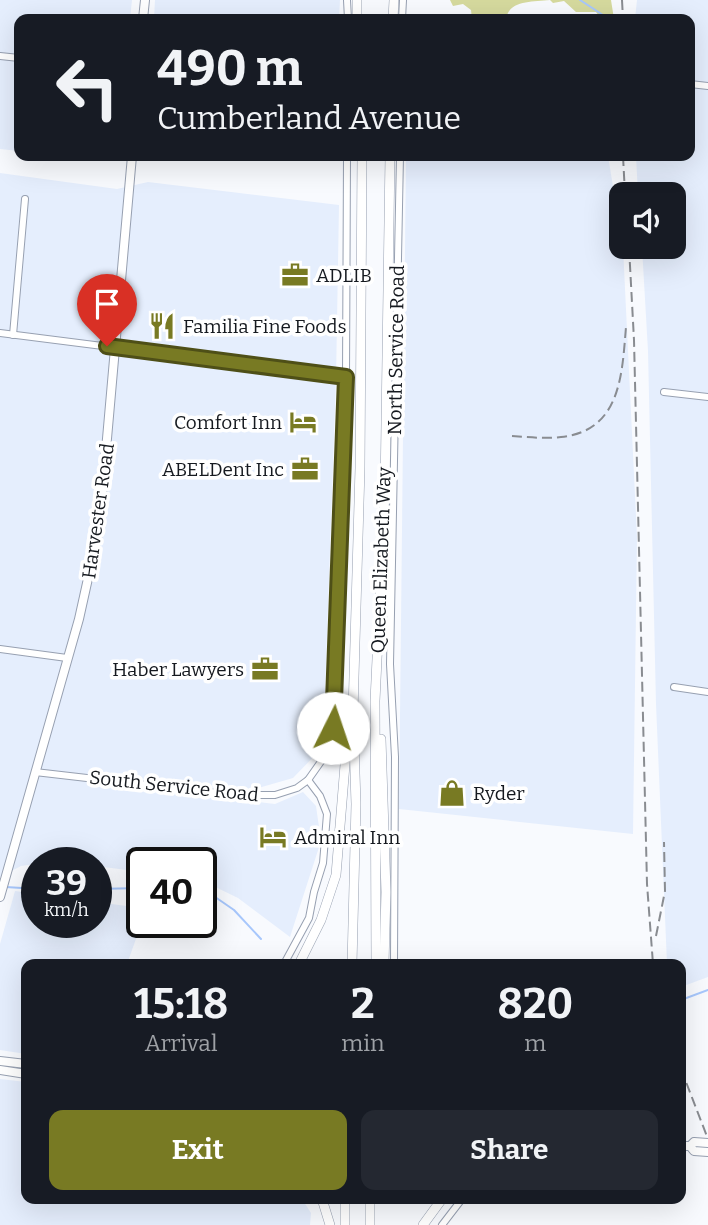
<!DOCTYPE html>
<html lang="en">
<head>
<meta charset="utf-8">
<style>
  :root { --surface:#171b24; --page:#242831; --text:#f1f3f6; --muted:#9ea1a6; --accent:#787a23 }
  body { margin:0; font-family:Bitter,serif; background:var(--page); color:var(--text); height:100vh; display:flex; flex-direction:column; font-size:26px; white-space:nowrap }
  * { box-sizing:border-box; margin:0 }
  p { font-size:23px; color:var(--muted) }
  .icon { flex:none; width:38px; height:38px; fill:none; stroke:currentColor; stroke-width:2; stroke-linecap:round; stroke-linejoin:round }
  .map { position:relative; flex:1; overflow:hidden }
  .drawer { position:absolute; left:21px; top:959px; width:665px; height:245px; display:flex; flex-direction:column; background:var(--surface); border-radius:14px; box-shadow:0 7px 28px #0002 }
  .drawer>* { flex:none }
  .banner { position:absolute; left:14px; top:14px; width:681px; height:147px; border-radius:14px; box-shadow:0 7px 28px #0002; background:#171b24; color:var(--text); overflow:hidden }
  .fabs { position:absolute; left:609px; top:182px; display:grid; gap:14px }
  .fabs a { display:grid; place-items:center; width:77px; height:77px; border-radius:14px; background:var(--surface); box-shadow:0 7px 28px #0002; font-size:35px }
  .speed { position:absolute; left:21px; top:847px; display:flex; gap:14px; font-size:35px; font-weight:700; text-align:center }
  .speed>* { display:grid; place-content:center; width:91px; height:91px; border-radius:50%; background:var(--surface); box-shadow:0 7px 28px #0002; line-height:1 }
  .speed small { font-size:18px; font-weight:400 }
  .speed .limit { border:4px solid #111; border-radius:10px; background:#fff; color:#111 }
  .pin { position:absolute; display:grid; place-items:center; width:60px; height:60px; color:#fff; margin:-72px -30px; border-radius:50% 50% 50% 0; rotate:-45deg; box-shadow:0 0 7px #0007 }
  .pin .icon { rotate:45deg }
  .me { position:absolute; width:77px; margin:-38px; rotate:4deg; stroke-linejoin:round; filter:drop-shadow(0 0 5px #0008) }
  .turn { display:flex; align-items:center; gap:24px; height:147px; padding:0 28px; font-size:32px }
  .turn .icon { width:91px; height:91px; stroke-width:2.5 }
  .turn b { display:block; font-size:49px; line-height:60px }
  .eta { display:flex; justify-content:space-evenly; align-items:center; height:119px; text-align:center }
  .eta b { font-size:42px; font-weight:700; line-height:49px }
  .button { display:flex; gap:14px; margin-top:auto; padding:14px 28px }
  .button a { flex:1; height:80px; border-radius:14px; background:var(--accent); color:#fff; font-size:28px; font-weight:700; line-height:80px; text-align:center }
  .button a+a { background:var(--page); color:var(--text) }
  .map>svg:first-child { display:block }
  .built { fill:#e5eefd }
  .green { fill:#d6da9e }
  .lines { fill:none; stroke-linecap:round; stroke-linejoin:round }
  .stream { stroke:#a7c7fc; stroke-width:2 }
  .minor-casing { stroke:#97a0b1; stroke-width:8 }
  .major-casing { stroke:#97a0b1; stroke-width:10 }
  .highway-casing { stroke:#97a0b1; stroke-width:10 }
  .minor { stroke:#fff; stroke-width:6 }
  .major { stroke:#fff; stroke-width:8 }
  .highway { stroke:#fff; stroke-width:9 }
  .rail { stroke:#898c91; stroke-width:2; stroke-dasharray:10 5; stroke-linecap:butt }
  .route-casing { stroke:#4e4f17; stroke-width:18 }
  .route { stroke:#787a23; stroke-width:12 }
  .labels { text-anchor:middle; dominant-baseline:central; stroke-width:7; stroke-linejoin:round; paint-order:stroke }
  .poi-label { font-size:19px; fill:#15191f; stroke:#fff; text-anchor:start }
  .street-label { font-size:19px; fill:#15191f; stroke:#fff }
</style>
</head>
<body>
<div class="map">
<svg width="708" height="1225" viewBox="0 0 708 1225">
  <rect width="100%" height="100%" fill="#f8fafe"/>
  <g class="built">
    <polygon points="0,0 132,0 130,19 19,19 19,151 0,149"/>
    <polygon points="155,0 340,0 339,19 154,19"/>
    <polygon points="637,0 708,0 708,977 681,987 681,964 667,964 656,704 648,351 642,247 674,247 674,194 638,194 636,156 690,156 690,19 635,19"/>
    <polygon points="406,156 608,156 623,247 637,537 633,834 399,809"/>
    <polygon points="0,173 117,189 148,182 339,205 336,380 323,747 293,778 223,798 275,804 303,792 316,806 321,841 290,937 238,898 201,880 201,863 142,863 142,872 96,866 96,863 56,861 21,866 0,877"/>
    <polygon points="15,891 37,894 37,922 96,922 96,902 142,908 142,922 127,964 26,964 26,1054 0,1050 0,944"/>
    <polygon points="0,1079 26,1082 26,1199 302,1199 311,1213 310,1225 0,1225"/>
  </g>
  <path class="green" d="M450,0H611L614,19H601L596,12H576L564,1L553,3L550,0C532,2 509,0 506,19H472L471,10L463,4L453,6Z"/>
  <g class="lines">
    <g class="stream">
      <polyline points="580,0 609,19"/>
      <polyline points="6,887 37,889"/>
      <polyline points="96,889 142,888"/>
      <polyline points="201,890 205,890 234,910 261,939"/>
      <polyline points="681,1000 708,990"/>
    </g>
    <defs>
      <g id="minor">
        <polyline points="347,0 348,19"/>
        <polyline points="402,19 403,0"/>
        <polyline points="0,56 19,58"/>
        <polyline points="690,84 708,86"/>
        <polyline points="0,333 346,377"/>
        <polyline points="13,335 25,199"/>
        <polyline points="664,392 708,397"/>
        <polyline points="0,649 67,658"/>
        <polyline points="674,687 708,692"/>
        <polyline points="35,772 234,795 275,795 297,788 308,780 327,753 334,717 337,653 346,377 347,156"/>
        <polyline points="284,964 309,918 314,892 323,863 327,814 320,796 308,780"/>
        <polyline points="394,964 395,757 390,664 400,156"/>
        <polyline points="442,1225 462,1199"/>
      </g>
      <g id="major">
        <polyline points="143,19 145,0"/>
        <polyline points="0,897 79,619 99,529 132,156"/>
        <polyline points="0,1061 26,1064"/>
        <polyline points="0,1070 26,1074"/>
        <polyline points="681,1146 690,1146 694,1151 708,1152"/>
        <polyline points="690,1146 694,1142 708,1143"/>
      </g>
      <g id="highway">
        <polyline points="357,0 357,19"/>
        <polyline points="393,19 394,0"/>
        <polyline points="381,739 386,892 384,964"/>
        <polyline points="299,964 321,920 336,875 348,728 352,717"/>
        <polyline points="352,964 356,804 353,712 360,468 362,156"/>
        <polyline points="376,964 375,701 385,491 390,156"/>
        <polyline points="322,1199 330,1225"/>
        <polyline points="345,1225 345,1199"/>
        <polyline points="370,1225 370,1199"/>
        <polyline points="423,1225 442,1199"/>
      </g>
    </defs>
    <use href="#minor" class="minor-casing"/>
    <use href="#major" class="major-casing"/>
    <use href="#highway" class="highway-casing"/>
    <use href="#minor" class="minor"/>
    <use href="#major" class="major"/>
    <use href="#highway" class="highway"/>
    <g class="rail">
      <polyline points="622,0 623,19"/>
      <polyline points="623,156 625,194"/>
      <polyline points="629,247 634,340 647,884 653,964"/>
      <path d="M512,436C528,437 545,439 561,437C621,431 622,374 626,327"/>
      <polyline points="656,936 665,891 664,842"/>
      <polyline points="681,1069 708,1139"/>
    </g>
  </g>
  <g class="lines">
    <defs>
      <polyline id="route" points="107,346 346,377 333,728"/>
    </defs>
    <use href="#route" class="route-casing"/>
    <use href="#route" class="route"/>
  </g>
  <defs>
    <symbol id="office-bare" viewBox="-9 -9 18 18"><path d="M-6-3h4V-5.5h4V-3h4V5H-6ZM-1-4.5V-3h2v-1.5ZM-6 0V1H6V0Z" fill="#787a23" stroke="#fff" stroke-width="2.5" paint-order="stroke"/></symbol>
    <symbol id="restaurant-bare" viewBox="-9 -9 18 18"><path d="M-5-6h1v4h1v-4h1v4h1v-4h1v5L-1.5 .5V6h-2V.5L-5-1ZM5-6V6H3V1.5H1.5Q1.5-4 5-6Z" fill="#787a23" stroke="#fff" stroke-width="2.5" paint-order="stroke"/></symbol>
    <symbol id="hotel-bare" viewBox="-9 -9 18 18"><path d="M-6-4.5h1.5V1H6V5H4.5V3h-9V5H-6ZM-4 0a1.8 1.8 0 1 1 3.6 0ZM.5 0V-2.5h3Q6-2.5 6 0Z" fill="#787a23" stroke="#fff" stroke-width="2.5" paint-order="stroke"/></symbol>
    <symbol id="shop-bare" viewBox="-9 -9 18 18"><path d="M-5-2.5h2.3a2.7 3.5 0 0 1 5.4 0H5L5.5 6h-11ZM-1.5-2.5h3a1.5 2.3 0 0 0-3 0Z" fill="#787a23" stroke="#fff" stroke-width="2.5" paint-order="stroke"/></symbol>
  </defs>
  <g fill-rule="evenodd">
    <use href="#office-bare" x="276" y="256" width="38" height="38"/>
    <use href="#restaurant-bare" x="143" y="307" width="38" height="38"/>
    <use href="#hotel-bare" x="284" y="403" width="38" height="38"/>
    <use href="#office-bare" x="286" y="450" width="38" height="38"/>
    <use href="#office-bare" x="246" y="650" width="38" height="38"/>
    <use href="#shop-bare" x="433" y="774" width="38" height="38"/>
    <use href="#hotel-bare" x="254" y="818" width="38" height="38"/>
  </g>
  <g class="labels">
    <g class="poi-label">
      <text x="316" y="275">ADLIB</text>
      <text x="183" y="326">Familia Fine Foods</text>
      <text x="282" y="422" text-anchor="end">Comfort Inn</text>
      <text x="284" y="469" text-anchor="end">ABELDent Inc</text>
      <text x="244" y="669" text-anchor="end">Haber Lawyers</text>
      <text x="473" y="793">Ryder</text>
      <text x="294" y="837">Admiral Inn</text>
    </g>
    <g class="street-label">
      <text transform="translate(396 350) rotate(-89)">North Service Road</text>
      <text transform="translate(98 511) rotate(-82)">Harvester Road</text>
      <text transform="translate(381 560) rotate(-88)">Queen Elizabeth Way</text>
      <text transform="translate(174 786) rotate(6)">South Service Road</text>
    </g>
  </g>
</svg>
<div class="fabs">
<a><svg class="icon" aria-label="sound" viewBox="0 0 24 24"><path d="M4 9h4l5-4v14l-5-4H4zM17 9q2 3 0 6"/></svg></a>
</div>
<div class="speed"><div>39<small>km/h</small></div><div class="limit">40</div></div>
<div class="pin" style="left:107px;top:346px;background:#d93025"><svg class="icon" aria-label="arrive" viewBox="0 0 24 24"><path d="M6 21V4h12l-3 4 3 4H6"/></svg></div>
<svg class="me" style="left:333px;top:728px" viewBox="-20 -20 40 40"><circle r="19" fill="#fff"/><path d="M0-13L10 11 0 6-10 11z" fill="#787a23"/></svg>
<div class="banner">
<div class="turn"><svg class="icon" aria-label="left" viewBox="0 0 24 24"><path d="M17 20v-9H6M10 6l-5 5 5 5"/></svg><div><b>490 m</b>Cumberland Avenue</div></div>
</div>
<section class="drawer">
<div class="eta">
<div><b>15:18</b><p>Arrival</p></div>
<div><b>2</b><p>min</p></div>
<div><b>820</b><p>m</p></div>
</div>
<div class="button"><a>Exit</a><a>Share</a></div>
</section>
</div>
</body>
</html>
